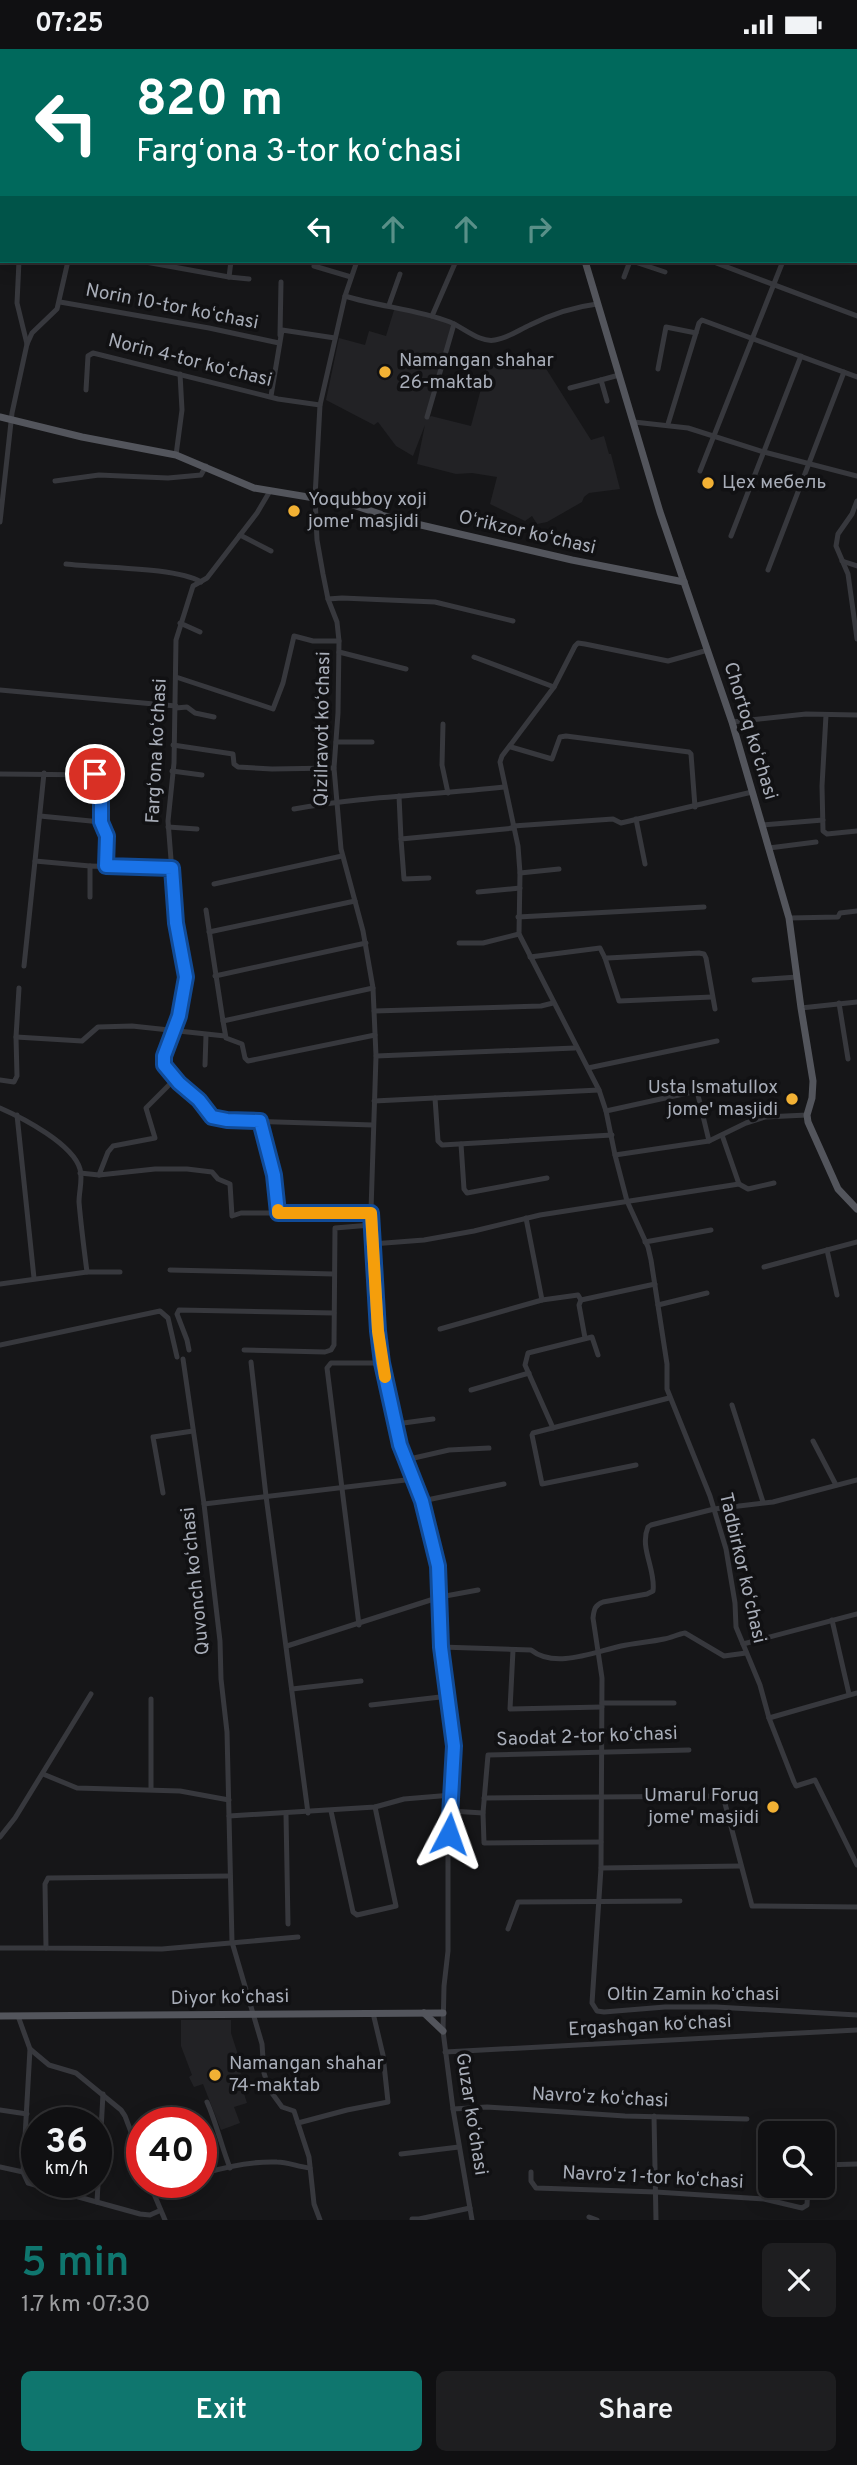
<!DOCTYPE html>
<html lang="en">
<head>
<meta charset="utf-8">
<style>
  :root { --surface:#101012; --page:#1e1e20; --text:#f1f3f6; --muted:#9c9d9f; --line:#303032; --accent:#0f766e }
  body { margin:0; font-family:Overpass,sans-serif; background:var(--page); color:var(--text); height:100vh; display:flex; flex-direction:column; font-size:26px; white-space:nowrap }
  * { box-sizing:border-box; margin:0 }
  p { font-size:23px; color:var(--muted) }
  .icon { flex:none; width:38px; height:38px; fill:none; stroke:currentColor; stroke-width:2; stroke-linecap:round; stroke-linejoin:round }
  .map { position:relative; height:2171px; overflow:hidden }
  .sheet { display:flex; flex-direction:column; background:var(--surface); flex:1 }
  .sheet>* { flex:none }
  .hud { position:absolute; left:0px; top:0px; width:858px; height:214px; box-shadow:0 4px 18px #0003,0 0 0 2px var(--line); background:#00695c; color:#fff; overflow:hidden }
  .fabs { position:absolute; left:758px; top:2072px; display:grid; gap:14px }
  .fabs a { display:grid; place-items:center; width:77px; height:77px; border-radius:10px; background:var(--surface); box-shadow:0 4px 18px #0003,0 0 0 2px var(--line); font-size:35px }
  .speed { position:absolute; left:21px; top:2058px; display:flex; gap:14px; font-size:35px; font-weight:700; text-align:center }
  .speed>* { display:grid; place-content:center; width:91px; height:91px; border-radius:50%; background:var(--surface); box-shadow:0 4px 18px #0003,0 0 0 2px var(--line); line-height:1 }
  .speed small { font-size:18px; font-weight:400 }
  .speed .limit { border:10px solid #d22; background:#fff; color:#111 }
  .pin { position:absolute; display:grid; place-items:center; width:60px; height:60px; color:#fff; margin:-30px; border:4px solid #fff; border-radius:50%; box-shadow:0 2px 7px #0007 }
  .me { position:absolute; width:77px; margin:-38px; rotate:4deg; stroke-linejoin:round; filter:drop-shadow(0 0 5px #0008) }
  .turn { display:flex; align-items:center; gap:24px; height:147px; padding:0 21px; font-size:32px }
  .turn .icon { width:91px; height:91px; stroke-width:2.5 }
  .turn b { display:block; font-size:49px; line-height:60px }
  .lanes { display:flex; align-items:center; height:66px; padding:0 21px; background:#0003; justify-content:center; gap:35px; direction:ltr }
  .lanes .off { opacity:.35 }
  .round { display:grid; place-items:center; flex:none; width:74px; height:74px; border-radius:10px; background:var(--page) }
  .overview { display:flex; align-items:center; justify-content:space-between; height:119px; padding:0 21px }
  h1 { font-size:42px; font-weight:600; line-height:52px; color:var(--accent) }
  .button { display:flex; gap:14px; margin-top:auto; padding:14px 21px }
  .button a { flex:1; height:80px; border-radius:10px; background:var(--accent); color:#fff; font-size:28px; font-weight:600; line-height:80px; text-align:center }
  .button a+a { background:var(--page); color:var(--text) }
  .status { display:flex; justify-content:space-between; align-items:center; height:49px; padding:0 35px; background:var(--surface); direction:ltr }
  .status svg { height:19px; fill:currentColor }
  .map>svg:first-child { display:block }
  .built { fill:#222225 }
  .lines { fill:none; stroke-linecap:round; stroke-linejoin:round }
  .minor { stroke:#37383d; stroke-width:5 }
  .major { stroke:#53555c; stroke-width:7 }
  .route-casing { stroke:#114b97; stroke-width:18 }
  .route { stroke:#1a73e8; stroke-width:12 }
  .slow { stroke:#f59e0b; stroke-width:12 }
  .poi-dot { fill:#f2b134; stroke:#111113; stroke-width:2.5 }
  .labels { text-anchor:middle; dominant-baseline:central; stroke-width:7; stroke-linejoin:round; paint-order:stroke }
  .street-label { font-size:19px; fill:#a8adb8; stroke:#111113 }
  .poi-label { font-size:19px; fill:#a8adb8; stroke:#111113; text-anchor:start }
</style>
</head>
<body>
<div class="status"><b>07:25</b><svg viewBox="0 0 49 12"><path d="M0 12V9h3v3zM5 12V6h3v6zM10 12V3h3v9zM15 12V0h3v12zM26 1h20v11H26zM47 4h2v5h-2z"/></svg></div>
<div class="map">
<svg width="857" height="2171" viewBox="0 0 857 2171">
  <rect width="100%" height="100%" fill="#161618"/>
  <g class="built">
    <polygon points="395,258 453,275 428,370 431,367 471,377 488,314 515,316 516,312 545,318 591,391 604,387 609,405 611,405 620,440 589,444 584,448 582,453 547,473 537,475 532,467 525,472 490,455 497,428 472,424 456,425 417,415 425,376 413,407 396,397 378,373 374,376 326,351 339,289 365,296 369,282 386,287"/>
    <polygon points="181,1971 231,1971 231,1984 242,2018 239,2019 241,2025 238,2026 247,2054 234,2058 240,2074 221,2081 203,2035 194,2038 189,2028 192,2026 181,1997"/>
  </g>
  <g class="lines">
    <g class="minor">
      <polyline points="126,0 126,2"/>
      <polyline points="266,0 266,2"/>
      <polyline points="321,0 321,2"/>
      <polyline points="771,0 772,2"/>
      <polyline points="210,2 210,0"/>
      <polyline points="411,2 411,0"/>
      <polyline points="661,2 661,0"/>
      <polyline points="817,2 818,0"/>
      <polyline points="856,14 857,11"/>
      <polyline points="856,30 857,30"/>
      <polyline points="856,87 857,88"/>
      <polyline points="856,146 857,147"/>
      <polyline points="856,206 857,206"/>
      <polyline points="19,212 17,254 27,295"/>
      <polyline points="140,212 229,228 249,230"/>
      <polyline points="357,212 345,247 320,356 315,448 317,491 323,525 328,550 337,573 339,592 338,664 334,719 341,800 363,882 373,939 376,1007 371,1161 378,1282 382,1314 400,1396 422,1452 438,1517 441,1598 454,1697 448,1808 448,1902 444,1937 443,1982 453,2060 472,2171"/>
      <polyline points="485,212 488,212"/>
      <polyline points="632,212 665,223"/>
      <polyline points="711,212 857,267"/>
      <polyline points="314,217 351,228"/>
      <polyline points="229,228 231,212"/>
      <polyline points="624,228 630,212"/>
      <path d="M345,247C380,258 416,260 450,273C464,279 480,294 495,291C508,289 519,281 530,276C552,265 573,258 597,255"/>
      <polyline points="60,253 209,279 279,294"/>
      <polyline points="389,256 400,225"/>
      <polyline points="432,267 456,212"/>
      <polyline points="280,286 281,233"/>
      <polyline points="658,320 666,278 696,284"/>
      <polyline points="601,331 619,326"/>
      <polyline points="570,339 601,331 607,352"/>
      <polyline points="86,341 88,307 93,304 278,350 320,356"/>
      <polyline points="271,347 282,281 335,289"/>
      <polyline points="427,368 454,275"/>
      <polyline points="634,373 688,379 764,403 857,427"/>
      <polyline points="668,375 699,274 702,271 857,328"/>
      <polyline points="176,406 182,361 180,325"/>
      <polyline points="700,422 783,212"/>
      <polyline points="55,432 99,426 168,429 201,426 206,417"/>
      <polyline points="857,452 852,465 838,485 836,497 848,525 857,590"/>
      <polyline points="0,473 12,364 27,295 32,284 57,260 68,212"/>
      <polyline points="240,486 271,502"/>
      <polyline points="731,487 801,307"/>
      <polyline points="842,512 857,517"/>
      <path d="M66,515C98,519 176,518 201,533"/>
      <polyline points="768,521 844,323"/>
      <polyline points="328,550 342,549 435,553 513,572"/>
      <polyline points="180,574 200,583"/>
      <polyline points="708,601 668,612 585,595 578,594 575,597 554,638 502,707 500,713 518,797 520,824 519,885 599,1041 606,1062 615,1106 627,1152 648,1198 651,1211 667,1315 667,1340 710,1447 726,1500 735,1554 736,1578 760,1636 769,1669 794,1733 796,1737 815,1731 857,1816"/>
      <polyline points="339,603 406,620"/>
      <polyline points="474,608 554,638"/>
      <polyline points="176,628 273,660 283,634 294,587 313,592 339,592"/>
      <polyline points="0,641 176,657"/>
      <polyline points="176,659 187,658 195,664 214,668"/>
      <polyline points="826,666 822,737 823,782 827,785 857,782"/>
      <polyline points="732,673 806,665 857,666"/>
      <polyline points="443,675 442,716 448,744"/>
      <polyline points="336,693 372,693"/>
      <polyline points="173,696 233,705 234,715 238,718 272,720 334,719"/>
      <polyline points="511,698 552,710 560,688 566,687 689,703 691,705 695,758"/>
      <polyline points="172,722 202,726"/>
      <polyline points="44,724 35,812 90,817"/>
      <polyline points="0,725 99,726 101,732 101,773 107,787 106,817"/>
      <polyline points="399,747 401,790"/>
      <path d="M294,760C363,747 434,746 504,738"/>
      <polyline points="40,767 101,773"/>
      <polyline points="636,770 645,815"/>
      <polyline points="762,776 823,771"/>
      <polyline points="513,777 613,770 621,774 752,743"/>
      <polyline points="168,778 197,780"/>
      <polyline points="769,799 816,793"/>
      <polyline points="520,824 559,820"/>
      <polyline points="429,829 404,830 401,790 514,779"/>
      <polyline points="214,835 342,807"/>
      <polyline points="478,843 520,839"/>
      <polyline points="90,848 90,817 172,819"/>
      <polyline points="206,861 223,972 373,939"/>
      <polyline points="518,868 704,858"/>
      <polyline points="789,869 838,868 840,864 857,862"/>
      <polyline points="209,883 355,852"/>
      <polyline points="459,894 483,894 519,885"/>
      <polyline points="530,908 600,899 605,909 608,909 699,904 704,905 706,909 715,960"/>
      <polyline points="605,909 619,952 712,948"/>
      <polyline points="24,917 35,812"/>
      <polyline points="215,927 366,894"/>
      <polyline points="754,931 797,928"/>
      <polyline points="839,954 848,1010"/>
      <polyline points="801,959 857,953"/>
      <polyline points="374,962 541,957 553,954"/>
      <polyline points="223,972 226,989 242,995 245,1009 248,1012 375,986"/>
      <polyline points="16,988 82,992 98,978 132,977 225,987"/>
      <polyline points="376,1007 575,999"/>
      <polyline points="205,1016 206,986"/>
      <polyline points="588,1019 717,992"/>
      <polyline points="175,1030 163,1012 179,967 186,928 176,874 168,772 174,714 176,591 193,537 207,529 257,464 270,442"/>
      <polyline points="0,1031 14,1033 17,1027 16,988 19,939"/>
      <polyline points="435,1049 438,1092 442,1096 612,1086"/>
      <polyline points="374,1052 599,1041"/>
      <path d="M0,1059C23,1069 73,1095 80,1120C83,1130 79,1142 79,1153C81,1176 84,1200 87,1223"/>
      <polyline points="606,1062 697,1042 709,1092"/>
      <polyline points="17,1066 34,1229"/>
      <polyline points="260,1072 274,1126 278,1164"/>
      <polyline points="722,1086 739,1135"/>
      <polyline points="461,1095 464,1140 467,1144 547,1129"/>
      <polyline points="615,1106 709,1092 746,1074 765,1068 807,1066"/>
      <polyline points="80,1124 99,1126"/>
      <polyline points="371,1164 241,1164 232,1167 230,1135 218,1130 212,1123 187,1120 155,1120 99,1126 108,1103 113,1097 155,1089 146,1059 175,1030 214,1068 244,1072 373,1076"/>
      <polyline points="526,1169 542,1251"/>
      <polyline points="645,1193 711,1181"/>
      <polyline points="372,1195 424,1191 474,1182 540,1166 739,1135 748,1140 774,1134"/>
      <polyline points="827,1201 837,1246"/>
      <polyline points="764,1218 857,1193"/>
      <polyline points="170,1221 334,1225"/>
      <polyline points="0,1235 87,1223 120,1223"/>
      <polyline points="658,1256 707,1244"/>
      <polyline points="440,1280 542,1251 578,1246 581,1251"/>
      <polyline points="585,1289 579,1256 581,1251 655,1235"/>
      <polyline points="0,1296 160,1262 168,1269 177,1308"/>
      <polyline points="189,1301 187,1291 177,1265 179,1261 334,1264"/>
      <polyline points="244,1301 325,1303 331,1301 334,1296 335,1179 371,1176"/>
      <polyline points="183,1310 204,1455 220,1592 221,1630 227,1683 232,1893 262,1995 264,2024 269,2040 282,2058 294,2062 309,2108 314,2155 320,2171"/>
      <polyline points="251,1313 266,1447 308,1764"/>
      <polyline points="471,1341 529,1324"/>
      <polyline points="732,1356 763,1453"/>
      <polyline points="396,1375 433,1370"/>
      <polyline points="553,1379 525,1316 528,1304 592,1288 598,1306"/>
      <polyline points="813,1392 836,1436"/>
      <polyline points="405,1411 449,1401 489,1399"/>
      <polyline points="636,1416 542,1435 532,1386 533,1384 669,1349"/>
      <path d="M857,1431L773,1453L714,1460L651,1476L648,1478C639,1499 656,1520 653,1542L647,1545L603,1553C595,1556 594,1560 593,1569L602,1629L601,1819L592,1954L597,1962L604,1963L665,1958H716L857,1966"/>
      <polyline points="163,1444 153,1388 193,1382"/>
      <polyline points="422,1452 504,1435"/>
      <polyline points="204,1455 414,1430"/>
      <polyline points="832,1571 849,1645"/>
      <polyline points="359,1576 327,1319 331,1314 382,1314"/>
      <polyline points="743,1595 857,1565"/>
      <polyline points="287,1597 440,1548 478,1541"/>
      <path d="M441,1598L531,1601C555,1620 594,1603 621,1597C635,1594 650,1593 664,1590C671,1589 678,1585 685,1584L724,1607L746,1604"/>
      <polyline points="513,1601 510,1660 602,1658"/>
      <polyline points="292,1640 361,1632"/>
      <polyline points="151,1650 151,1740"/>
      <polyline points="602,1654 674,1654"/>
      <polyline points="371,1656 449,1647"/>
      <polyline points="769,1669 857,1644"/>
      <polyline points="43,1725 77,1739 180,1742 229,1751"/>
      <polyline points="484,1749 723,1747 752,1857 857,1858"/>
      <polyline points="331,1762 353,1863 357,1866 396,1857 375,1758"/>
      <polyline points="451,1762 483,1764"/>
      <polyline points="286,1765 288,1875"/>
      <polyline points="229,1767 375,1758 404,1750 452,1746"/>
      <polyline points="0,1788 15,1769 91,1645"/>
      <polyline points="601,1793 484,1794 483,1764 488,1706 689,1701"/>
      <polyline points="601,1819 741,1817"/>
      <polyline points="230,1827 48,1829 45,1835 46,1899 162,1900 298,1888"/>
      <polyline points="508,1880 518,1853 680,1852"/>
      <polyline points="0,1899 46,1899"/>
      <polyline points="18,1967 30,2000 49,2016 76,2024 121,2061 125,2067 142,2112"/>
      <polyline points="30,2000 23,2123 28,2134 140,2165 150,2166 159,2162"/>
      <polyline points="445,2003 857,1981"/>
      <path d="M207,2053C217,2076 221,2096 230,2119"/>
      <polyline points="453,2060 487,2058 625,2067 747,2070"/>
      <polyline points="0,2061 27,2065"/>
      <polyline points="654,2067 656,2171"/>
      <polyline points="298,2074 347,2061 388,2053 383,2006 373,1964"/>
      <polyline points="401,2105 459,2098"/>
      <polyline points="822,2116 857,2115"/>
      <polyline points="0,2118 23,2123"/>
      <polyline points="531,2123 531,2132 536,2139 656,2143 764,2150 802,2159 807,2156 808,2137"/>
      <path d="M201,2125C225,2118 253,2112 277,2113C288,2113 298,2118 310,2119"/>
      <polyline points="149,2133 165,2171"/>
      <polyline points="152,2142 179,2133"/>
      <polyline points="97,2153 103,2045"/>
      <polyline points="589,2168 597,2171"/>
      <polyline points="412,2170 419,2170 470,2159"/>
    </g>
    <g class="major">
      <polyline points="525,0 526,2"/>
      <polyline points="585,212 660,463 732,673 789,869 801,959 813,1032 812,1049 807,1066 808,1073 838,1140 857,1160"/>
      <polyline points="0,368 82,388 176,406 254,439 350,455 395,470 572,511 684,533"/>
      <polyline points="424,1964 443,1982"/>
      <polyline points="0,1967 443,1964"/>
    </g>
  </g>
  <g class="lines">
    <defs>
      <polyline id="route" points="95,725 99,726 101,730 101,773 107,787 106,817 172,819 176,874 186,928 179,967 164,1007 164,1016 179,1034 199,1051 212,1068 227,1071 260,1072 274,1126 278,1164 371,1164 378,1282 382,1314 400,1396 422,1452 438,1517 441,1598 454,1697 449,1785"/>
    </defs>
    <use href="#route" class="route-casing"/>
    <use href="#route" class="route"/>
    <polyline class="slow" points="278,1161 278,1164 371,1164 378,1282 385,1328"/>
  </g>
  <g class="poi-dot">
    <circle cx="385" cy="323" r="7"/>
    <circle cx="708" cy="434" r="7"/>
    <circle cx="294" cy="462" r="7"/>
    <circle cx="792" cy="1050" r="7"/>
    <circle cx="773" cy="1758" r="7"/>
    <circle cx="215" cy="2026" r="7"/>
  </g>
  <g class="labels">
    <g class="street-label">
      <text transform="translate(172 258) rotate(11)">Norin 10-tor koʻchasi</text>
      <text transform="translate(190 312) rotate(14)">Norin 4-tor koʻchasi</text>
      <text transform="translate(527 484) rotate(13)">Oʻrikzor koʻchasi</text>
      <text transform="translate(323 680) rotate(-89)">Qizilravot koʻchasi</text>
      <text transform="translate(750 682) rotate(73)">Chortoq koʻchasi</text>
      <text transform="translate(157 702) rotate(-87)">Fargʻona koʻchasi</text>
      <text transform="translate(742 1519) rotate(77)">Tadbirkor koʻchasi</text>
      <text transform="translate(196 1532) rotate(-96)">Quvonch koʻchasi</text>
      <text transform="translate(587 1688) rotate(-2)">Saodat 2-tor koʻchasi</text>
      <text x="693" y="1946">Oltin Zamin koʻchasi</text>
      <text transform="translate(230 1949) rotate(-1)">Diyor koʻchasi</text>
      <text transform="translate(650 1977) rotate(-3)">Ergashgan koʻchasi</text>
      <text transform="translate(600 2049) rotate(3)">Navroʻz koʻchasi</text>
      <text transform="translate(471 2065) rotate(81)">Guzar koʻchasi</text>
      <text transform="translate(653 2129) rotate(3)">Navroʻz 1-tor koʻchasi</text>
    </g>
    <g class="poi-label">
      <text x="399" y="312">Namangan shahar<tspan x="399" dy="22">26-maktab</tspan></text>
      <text x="722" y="434">Цех мебель</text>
      <text x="308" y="451">Yoqubboy xoji<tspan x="308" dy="22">jome' masjidi</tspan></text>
      <text x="778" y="1039" text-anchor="end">Usta Ismatullox<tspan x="778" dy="22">jome' masjidi</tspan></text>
      <text x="759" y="1747" text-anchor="end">Umarul Foruq<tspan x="759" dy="22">jome' masjidi</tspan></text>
      <text x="229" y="2015">Namangan shahar<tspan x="229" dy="22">74-maktab</tspan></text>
    </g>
  </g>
</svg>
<div class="fabs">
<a><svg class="icon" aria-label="search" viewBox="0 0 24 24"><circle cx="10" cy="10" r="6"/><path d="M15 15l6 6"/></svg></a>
</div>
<div class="speed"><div>36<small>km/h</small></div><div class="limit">40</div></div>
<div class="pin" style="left:95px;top:725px;background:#d93025"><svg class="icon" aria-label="arrive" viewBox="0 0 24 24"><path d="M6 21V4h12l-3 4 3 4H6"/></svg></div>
<svg class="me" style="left:449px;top:1785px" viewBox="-20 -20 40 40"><path d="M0-17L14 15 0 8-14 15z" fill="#1a73e8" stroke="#fff" stroke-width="4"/></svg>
<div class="hud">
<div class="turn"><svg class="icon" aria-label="left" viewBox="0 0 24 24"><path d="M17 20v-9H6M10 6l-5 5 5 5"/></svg><div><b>820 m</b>Fargʻona 3-tor koʻchasi</div></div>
<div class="lanes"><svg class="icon" aria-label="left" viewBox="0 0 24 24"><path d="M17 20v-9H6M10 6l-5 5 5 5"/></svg><svg class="icon off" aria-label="ahead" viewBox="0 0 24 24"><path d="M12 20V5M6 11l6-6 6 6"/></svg><svg class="icon off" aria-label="ahead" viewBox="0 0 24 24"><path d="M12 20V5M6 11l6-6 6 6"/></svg><svg class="icon off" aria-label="right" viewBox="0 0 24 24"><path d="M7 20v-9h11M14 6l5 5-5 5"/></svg></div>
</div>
</div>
<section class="sheet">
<div class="overview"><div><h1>5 min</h1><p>1.7 km · 07:30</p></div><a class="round"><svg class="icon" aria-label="close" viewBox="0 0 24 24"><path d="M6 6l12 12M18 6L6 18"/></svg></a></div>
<div class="button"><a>Exit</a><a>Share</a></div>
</section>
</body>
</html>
